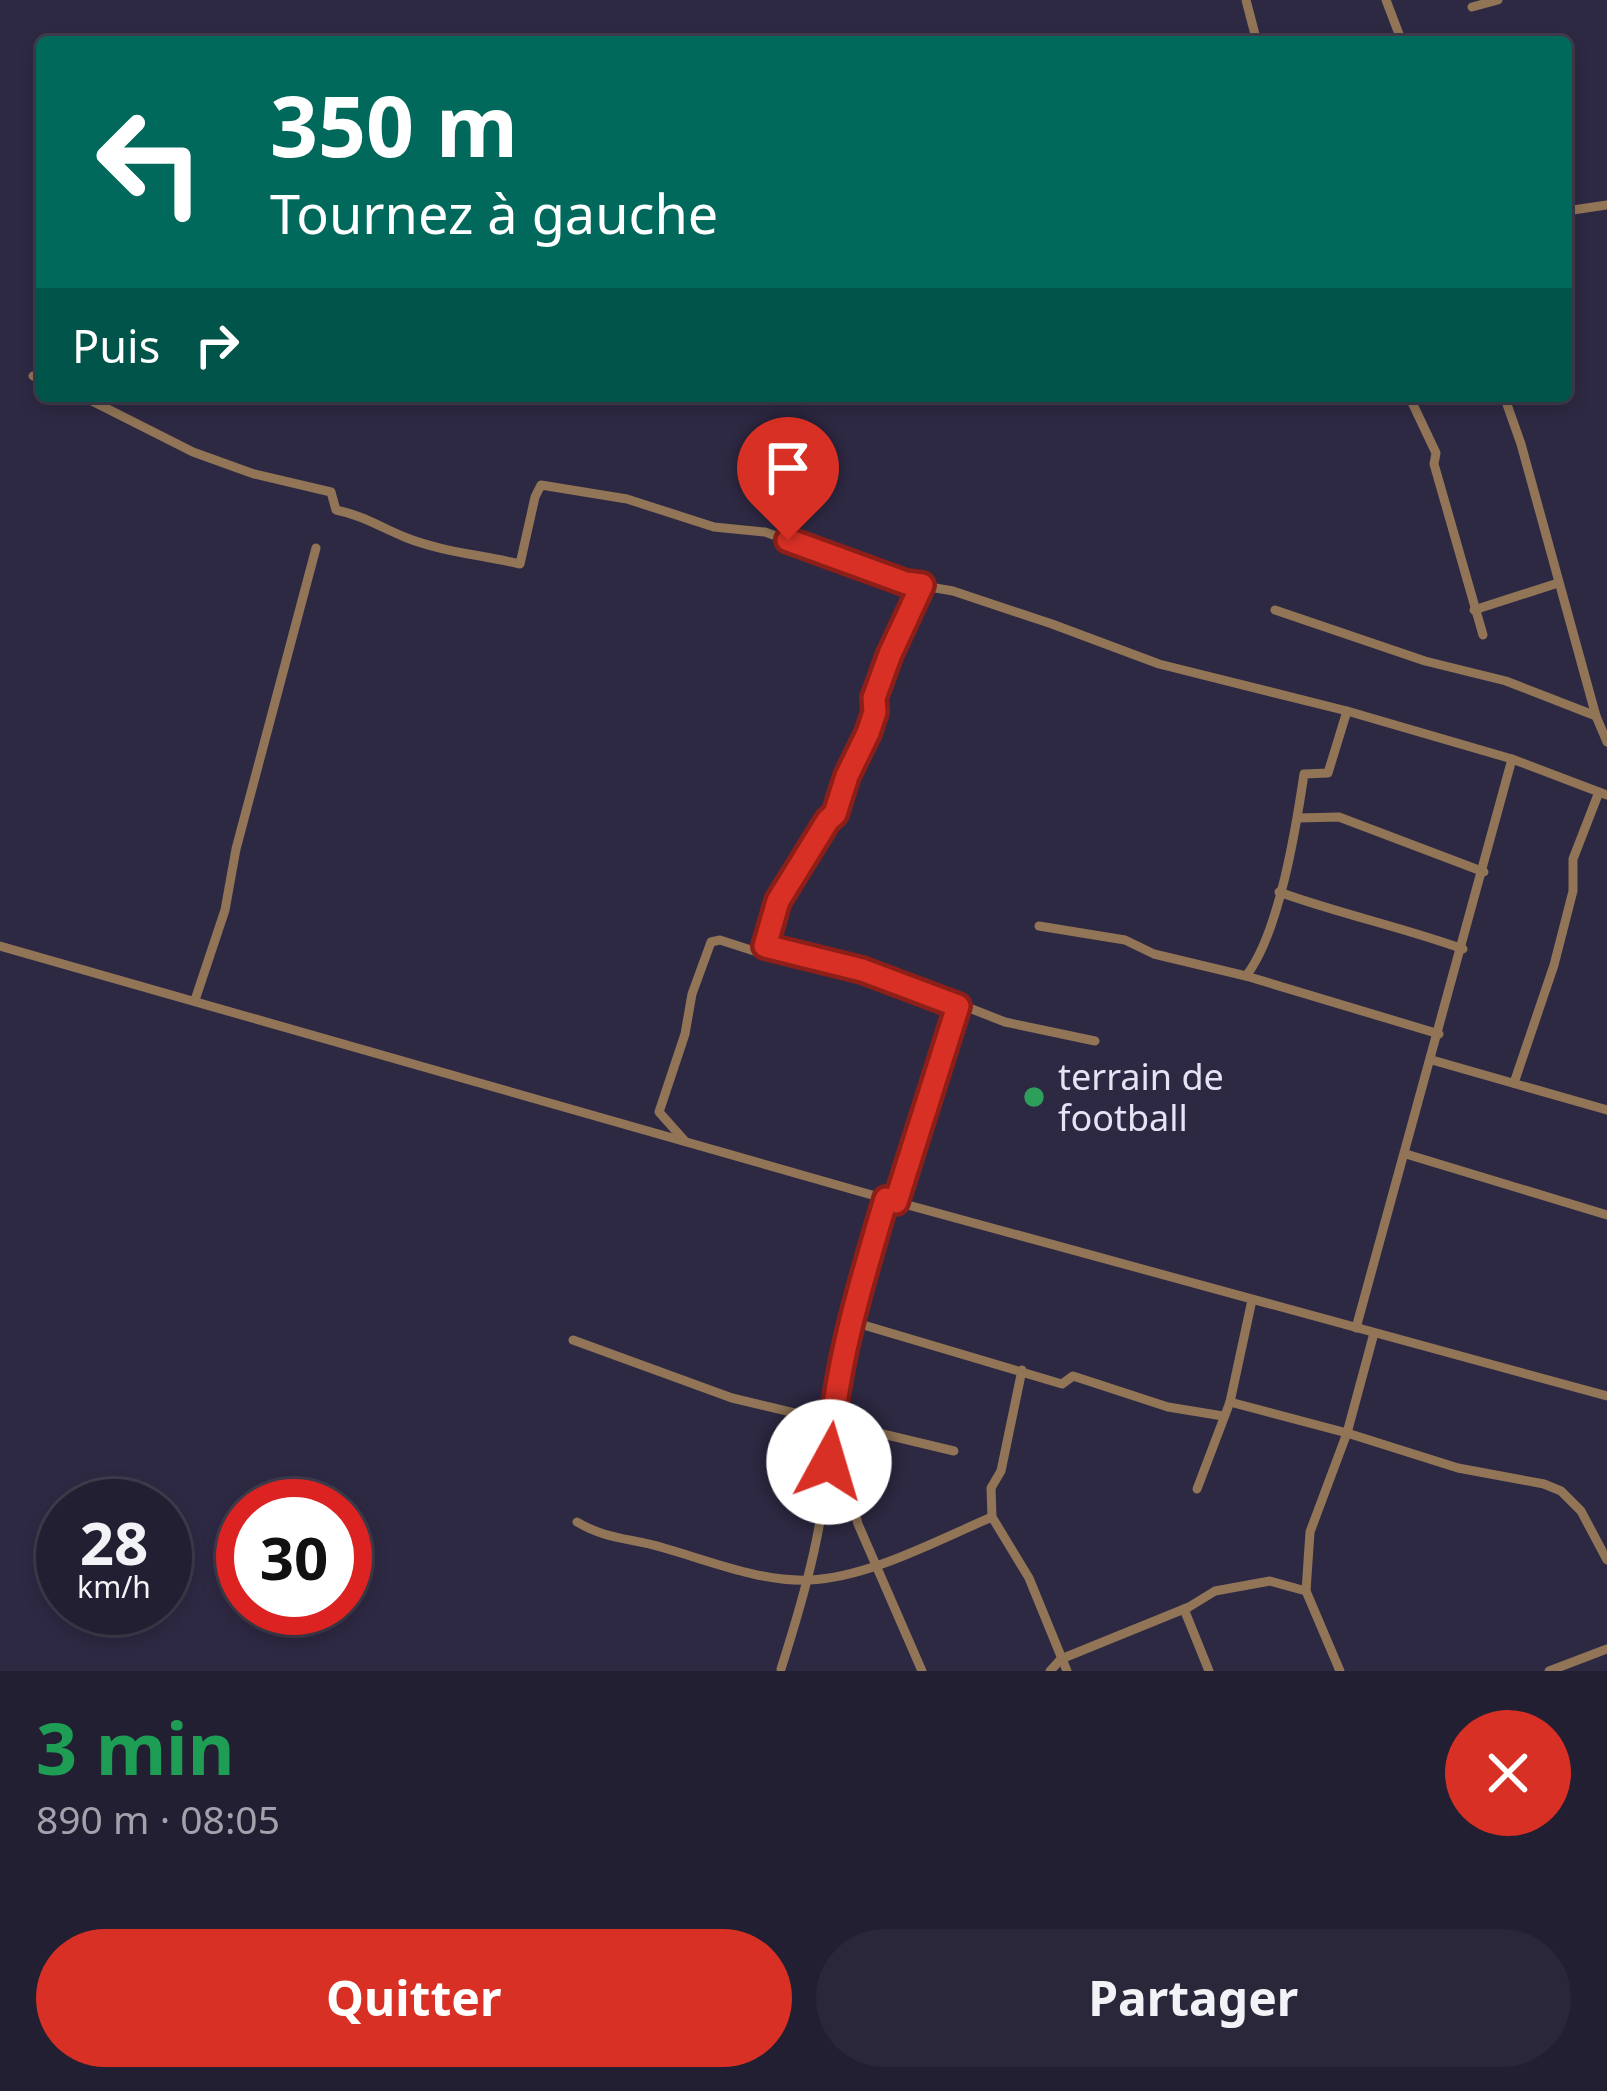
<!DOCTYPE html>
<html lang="fr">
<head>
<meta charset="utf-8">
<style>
  :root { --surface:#221f32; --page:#2a273a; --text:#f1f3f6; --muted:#a2a2ac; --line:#3f3d4d; --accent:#d93025 }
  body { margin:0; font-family:"Noto Sans",sans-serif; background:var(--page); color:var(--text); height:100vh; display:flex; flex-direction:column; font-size:45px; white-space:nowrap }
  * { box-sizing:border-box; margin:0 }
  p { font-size:39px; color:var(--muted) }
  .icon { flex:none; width:66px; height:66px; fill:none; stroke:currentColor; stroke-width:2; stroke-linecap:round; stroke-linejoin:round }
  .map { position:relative; height:1671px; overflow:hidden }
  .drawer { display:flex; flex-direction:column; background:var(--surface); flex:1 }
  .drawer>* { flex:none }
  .hud { position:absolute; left:36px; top:36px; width:1536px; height:366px; border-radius:12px; box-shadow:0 6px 18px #0003,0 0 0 3px var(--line); background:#00695c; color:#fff; overflow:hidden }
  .speed { position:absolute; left:36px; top:1479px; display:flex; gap:24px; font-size:60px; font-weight:700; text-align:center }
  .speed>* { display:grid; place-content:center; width:156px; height:156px; border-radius:50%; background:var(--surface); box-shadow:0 6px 18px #0003,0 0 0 3px var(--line); line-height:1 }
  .speed small { font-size:30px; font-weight:400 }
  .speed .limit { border:18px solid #d22; background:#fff; color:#111 }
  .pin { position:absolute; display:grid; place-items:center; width:102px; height:102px; color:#fff; margin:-123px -51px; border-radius:50% 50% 50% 0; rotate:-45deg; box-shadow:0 0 12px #0007 }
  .pin .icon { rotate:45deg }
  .me { position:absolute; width:132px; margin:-66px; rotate:6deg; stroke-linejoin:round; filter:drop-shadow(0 0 9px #0008) }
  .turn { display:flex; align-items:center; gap:42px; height:252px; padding:0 36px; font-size:54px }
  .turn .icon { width:156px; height:156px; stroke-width:2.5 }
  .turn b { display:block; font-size:84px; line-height:102px }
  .then { display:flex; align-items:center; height:114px; padding:0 36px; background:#0003; gap:24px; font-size:45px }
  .round { display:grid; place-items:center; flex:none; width:126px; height:126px; border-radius:63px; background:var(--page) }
  .head { display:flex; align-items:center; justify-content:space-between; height:204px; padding:0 36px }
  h1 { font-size:72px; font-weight:700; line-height:90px; color:#1e9e55 }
  .action { display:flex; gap:24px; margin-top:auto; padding:24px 36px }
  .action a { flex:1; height:138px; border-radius:72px; background:var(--accent); color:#fff; font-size:48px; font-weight:700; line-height:138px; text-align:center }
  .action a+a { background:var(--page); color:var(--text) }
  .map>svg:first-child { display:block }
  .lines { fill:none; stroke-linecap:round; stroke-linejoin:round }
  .street { stroke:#917556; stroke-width:9 }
  .route-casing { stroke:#8d1f18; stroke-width:30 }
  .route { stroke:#d93025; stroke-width:21 }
  .leisure-dot { fill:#2e9e5b; stroke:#2e2943; stroke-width:4.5 }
  .labels { text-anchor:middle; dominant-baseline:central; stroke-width:12; stroke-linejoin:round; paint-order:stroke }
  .poi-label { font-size:36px; fill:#e6e3f5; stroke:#2e2943; text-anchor:start }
</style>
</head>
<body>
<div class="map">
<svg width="1607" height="1671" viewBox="0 0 1607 1671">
  <rect width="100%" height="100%" fill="#2e2943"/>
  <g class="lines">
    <g class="street">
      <polyline points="1246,0 1257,42"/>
      <polyline points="1386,0 1402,42"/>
      <polyline points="1472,7 1498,0"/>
      <polyline points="1566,211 1607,205"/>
      <polyline points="33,376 42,380"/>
      <path d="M82,396L193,452L254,474L331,492L336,510C362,515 382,528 407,538C443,552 482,555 520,564L535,497L541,485L627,499L714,527L765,532L906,583L953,591L1052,624L1159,664L1347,711L1512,759L1607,795"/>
      <polyline points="1409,396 1436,453 1434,464 1483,635"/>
      <polyline points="1504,396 1521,444 1596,716 1607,742"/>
      <polyline points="1275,610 1425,661 1506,681 1596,716"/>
      <polyline points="1474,610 1558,583"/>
      <polyline points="1298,818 1339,817 1484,872"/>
      <path d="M1279,892C1340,914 1402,927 1463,949"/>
      <polyline points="1039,926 1125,940 1154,954 1246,976 1439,1034"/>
      <polyline points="0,946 886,1199 1607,1396"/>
      <polyline points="765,946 779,901 828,820 835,814 847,775 868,733 875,712 874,698 890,654 922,585"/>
      <path d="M1246,976C1279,934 1296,828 1304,774L1328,773L1347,711"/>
      <polyline points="195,1000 225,910 236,849 316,548"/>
      <polyline points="1432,1060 1607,1110"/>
      <polyline points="1514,1083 1554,965 1573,891 1573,859 1599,792"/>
      <polyline points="684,1140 659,1112 685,1034 692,994 711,942 720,940 754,951 770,946 836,962 913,986 1005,1022 1095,1041"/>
      <polyline points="1406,1154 1607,1215"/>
      <polyline points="886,1199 850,1321 831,1420 858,1524 922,1671"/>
      <polyline points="896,1202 958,1006"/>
      <polyline points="850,1321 1062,1384 1073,1376 1168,1407 1223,1416"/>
      <polyline points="1356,1328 1512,759"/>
      <polyline points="573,1340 732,1398 954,1451"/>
      <polyline points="1022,1370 1001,1471 991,1488 992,1517 1029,1578 1067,1671"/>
      <polyline points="1230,1402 1347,1433 1458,1468 1544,1484 1561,1491 1581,1511 1607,1560"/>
      <polyline points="1197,1489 1230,1402 1252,1300"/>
      <path d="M577,1522C607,1540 632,1538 664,1548C710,1561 761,1582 809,1580C868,1578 938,1540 992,1517"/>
      <polyline points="1184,1609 1209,1671"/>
      <path d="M781,1669C808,1584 825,1521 831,1431"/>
      <polyline points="1050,1671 1061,1659 1189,1607 1215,1591 1270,1581 1306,1591"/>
      <polyline points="1340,1671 1306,1591 1310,1532 1347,1433 1374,1333"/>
      <polyline points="1549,1671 1607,1649"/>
    </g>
  </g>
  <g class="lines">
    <defs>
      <path id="route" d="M788,540L906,583L922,585L890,654L874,698L875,712L868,733L847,776L835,814L828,820L778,901L765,946L862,970L958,1006L896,1202L886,1199C860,1286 834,1371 829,1462"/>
    </defs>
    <use href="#route" class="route-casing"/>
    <use href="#route" class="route"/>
  </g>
  <circle class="leisure-dot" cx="1034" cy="1097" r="12"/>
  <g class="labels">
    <g class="poi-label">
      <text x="1058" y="1076">terrain de<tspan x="1058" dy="41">football</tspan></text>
    </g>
  </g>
</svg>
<div class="speed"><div>28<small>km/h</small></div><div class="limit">30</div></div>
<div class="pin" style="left:788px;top:540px;background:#d93025"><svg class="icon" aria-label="arrive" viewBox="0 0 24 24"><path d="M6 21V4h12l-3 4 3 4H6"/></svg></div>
<svg class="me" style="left:829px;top:1462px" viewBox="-20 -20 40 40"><circle r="19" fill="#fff"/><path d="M0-13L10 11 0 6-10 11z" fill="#d93025"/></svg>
<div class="hud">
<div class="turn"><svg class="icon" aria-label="left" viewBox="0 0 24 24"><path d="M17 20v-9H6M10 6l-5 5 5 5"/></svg><div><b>350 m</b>Tournez à gauche</div></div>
<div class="then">Puis<svg class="icon" aria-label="right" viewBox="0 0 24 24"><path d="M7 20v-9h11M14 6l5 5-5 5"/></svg></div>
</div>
</div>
<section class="drawer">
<div class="head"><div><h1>3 min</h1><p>890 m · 08:05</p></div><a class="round" style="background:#d93025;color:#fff"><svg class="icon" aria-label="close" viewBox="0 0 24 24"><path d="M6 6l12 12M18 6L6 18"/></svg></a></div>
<div class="action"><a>Quitter</a><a>Partager</a></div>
</section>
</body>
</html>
